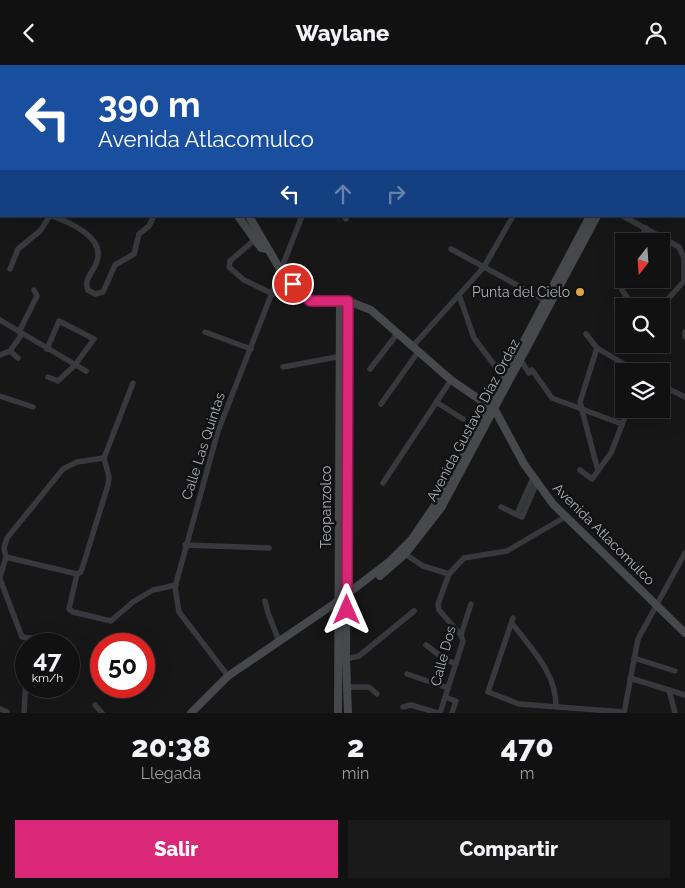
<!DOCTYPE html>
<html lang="es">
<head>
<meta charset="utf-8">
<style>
  :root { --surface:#111112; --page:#1a1a1b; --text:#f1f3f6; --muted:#9c9d9f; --line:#303132; --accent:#db2777 }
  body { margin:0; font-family:Raleway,sans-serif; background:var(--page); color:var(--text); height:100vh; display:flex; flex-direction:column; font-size:19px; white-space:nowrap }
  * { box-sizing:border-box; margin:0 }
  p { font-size:16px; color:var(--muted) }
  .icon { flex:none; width:28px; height:28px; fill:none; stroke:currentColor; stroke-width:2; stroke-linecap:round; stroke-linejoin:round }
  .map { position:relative; height:648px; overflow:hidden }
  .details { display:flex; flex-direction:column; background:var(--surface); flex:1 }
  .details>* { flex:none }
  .banner { position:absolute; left:0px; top:0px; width:685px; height:152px; box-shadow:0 5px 20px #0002,0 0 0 1px var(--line); background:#1a4fa0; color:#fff; overflow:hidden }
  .needle { width:32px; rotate:197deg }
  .fabs { position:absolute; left:615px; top:168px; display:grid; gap:10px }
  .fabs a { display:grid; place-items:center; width:55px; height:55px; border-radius:0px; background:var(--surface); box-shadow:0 5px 20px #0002,0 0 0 1px var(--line); font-size:25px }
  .speed { position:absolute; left:15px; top:568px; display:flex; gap:10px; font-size:25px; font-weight:700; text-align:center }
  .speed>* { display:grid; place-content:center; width:65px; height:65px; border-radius:50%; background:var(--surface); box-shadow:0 5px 20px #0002,0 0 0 1px var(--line); line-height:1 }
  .speed small { font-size:12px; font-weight:400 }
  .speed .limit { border:8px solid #d22; background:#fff; color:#111 }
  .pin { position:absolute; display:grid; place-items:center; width:42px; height:42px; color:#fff; margin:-21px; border:2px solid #fff; border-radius:50%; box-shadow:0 1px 5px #0007 }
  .me { position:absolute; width:55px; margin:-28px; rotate:0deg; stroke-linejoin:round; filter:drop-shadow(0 0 4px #0008) }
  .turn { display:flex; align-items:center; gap:18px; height:105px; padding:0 15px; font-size:22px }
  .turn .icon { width:65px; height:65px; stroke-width:2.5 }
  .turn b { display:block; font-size:35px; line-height:42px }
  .lanes { display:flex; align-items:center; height:48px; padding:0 15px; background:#0003; justify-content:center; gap:25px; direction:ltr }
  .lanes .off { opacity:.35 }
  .eta { display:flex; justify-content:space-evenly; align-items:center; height:85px; text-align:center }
  .eta b { font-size:30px; font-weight:800; line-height:35px }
  .action { display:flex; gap:10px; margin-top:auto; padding:10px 15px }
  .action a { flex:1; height:58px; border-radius:0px; background:var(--accent); color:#fff; font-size:20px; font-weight:800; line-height:58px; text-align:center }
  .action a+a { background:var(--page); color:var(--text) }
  header { display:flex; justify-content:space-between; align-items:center; height:65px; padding:0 15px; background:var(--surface); font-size:22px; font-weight:800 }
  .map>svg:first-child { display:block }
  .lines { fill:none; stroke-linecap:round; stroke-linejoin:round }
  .street { stroke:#38393d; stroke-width:5.5 }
  .secondary { stroke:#46484c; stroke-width:8 }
  .route-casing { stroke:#8e194d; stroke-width:12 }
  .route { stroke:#db2777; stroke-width:9 }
  .poi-dot { fill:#dca54b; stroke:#121213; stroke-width:2 }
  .labels { text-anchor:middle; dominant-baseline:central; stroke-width:5; stroke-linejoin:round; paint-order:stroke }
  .poi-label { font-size:14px; fill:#aaafb6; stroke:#121213; text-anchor:end }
  .street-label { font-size:14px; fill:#aaafb6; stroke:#121213 }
</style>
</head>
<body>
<header><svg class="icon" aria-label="back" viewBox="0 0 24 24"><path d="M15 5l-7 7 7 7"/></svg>Waylane<svg class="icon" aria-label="person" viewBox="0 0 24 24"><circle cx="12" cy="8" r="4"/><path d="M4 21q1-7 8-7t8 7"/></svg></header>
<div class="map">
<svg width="685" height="648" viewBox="0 0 685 648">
  <rect width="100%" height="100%" fill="#171718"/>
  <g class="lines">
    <g class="street">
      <polyline points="305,0 306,1"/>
      <polyline points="321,1 321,0"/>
      <polyline points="0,3 1,3"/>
      <polyline points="0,50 1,51"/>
      <polyline points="0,79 1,76"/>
      <path d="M52,151C69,157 105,172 97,196C94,207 83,214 88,225L95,229L103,227L115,200L134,189L139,169L149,161L154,151"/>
      <polyline points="344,151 346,154"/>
      <polyline points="623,151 679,182 684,193 684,216 661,242"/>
      <polyline points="258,172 230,196 229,202 244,215 273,229"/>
      <polyline points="639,176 646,163"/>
      <polyline points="451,184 548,237"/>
      <polyline points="10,204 18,184 40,166 50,151"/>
      <path d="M624,205C615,222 624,229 635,241"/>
      <polyline points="459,230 474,273 504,313"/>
      <polyline points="0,255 86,306"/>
      <polyline points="19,267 37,231 34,225"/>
      <polyline points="205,267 251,284"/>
      <polyline points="685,267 685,272"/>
      <polyline points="586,269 597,283 636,306"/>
      <polyline points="412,282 484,202 513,151"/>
      <polyline points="597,283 580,337 598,406"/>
      <polyline points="47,284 59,256 94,274 75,300 58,316 48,312"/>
      <polyline points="10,286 18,293"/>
      <polyline points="0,290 10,286 22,269"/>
      <polyline points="519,293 529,308 532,305 552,333 622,359"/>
      <polyline points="283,302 342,291"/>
      <polyline points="370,304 398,268"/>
      <polyline points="661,320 685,332"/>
      <polyline points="0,331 33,342"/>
      <polyline points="436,337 463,354"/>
      <polyline points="381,339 418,287"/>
      <polyline points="104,393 109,412 108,420 81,507 77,509 69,544 73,547 111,556 133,537 153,525 176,520"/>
      <polyline points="104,393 133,318"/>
      <polyline points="580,405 592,414 611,388 628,344"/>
      <polyline points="383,418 451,315"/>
      <polyline points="501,442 522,452 537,417"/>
      <polyline points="517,449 533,413"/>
      <polyline points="185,480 269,483"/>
      <polyline points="405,489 423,501 449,509"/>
      <polyline points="6,492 77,509"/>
      <polyline points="0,512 6,492 4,483 7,473 63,404 77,397 104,393"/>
      <polyline points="0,514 22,572 31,573 35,579"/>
      <polyline points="265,536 268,548 279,576"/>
      <polyline points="513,553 488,627 519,639 624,647"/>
      <path d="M512,558C531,584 556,607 556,641"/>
      <polyline points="461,570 439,545 438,539 449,509 464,493 507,486 565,452"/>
      <polyline points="426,580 444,594 456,599"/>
      <polyline points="634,593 675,606"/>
      <polyline points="346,594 359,591 414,546"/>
      <polyline points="407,609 448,623"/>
      <polyline points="228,611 179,547 175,522 218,366 302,151"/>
      <polyline points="630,613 685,630"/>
      <polyline points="347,622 369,622 377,629"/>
      <polyline points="669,625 675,648"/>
      <polyline points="445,632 456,636 452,648"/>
      <polyline points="95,640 102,648"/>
      <polyline points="403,642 411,640 438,648"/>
      <polyline points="0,644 7,647"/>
      <polyline points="24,648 26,614"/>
      <polyline points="440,648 463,576 461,570 471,539"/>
      <polyline points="624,648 638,574 685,488"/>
    </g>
    <g class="secondary">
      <polyline points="57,1 57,0"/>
      <polyline points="155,1 155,0"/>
      <polyline points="651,1 651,0"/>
      <polyline points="657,1 658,0"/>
      <polyline points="0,147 1,144"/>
      <polyline points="238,151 261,183 267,184"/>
      <polyline points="249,151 281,206 305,233 316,237 348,236 371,245 451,315 495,345 524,399 553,439 685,568"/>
      <polyline points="380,511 405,489 441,443 597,151"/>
      <polyline points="191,648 228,611 334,539 389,497 412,474 435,440 469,380 590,151"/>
      <polyline points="338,648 340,237"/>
      <polyline points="348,648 346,594 348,236"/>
    </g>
  </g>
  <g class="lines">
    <defs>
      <polyline id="route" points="293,219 310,236 348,236 347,545"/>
    </defs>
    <use href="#route" class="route-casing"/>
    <use href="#route" class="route"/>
  </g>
  <circle class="poi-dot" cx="580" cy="227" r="5"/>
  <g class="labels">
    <g class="poi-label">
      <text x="570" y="227">Punta del Cielo</text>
    </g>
    <g class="street-label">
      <text transform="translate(473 355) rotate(-62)">Avenida Gustavo Díaz Ordaz</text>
      <text transform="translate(203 381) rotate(-72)">Calle Las Quintas</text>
      <text transform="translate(326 442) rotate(-90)">Teopanzolco</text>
      <text transform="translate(604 469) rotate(45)">Avenida Atlacomulco</text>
      <text transform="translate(443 591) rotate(-75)">Calle Dos</text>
    </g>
  </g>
</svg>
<div class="fabs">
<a><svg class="needle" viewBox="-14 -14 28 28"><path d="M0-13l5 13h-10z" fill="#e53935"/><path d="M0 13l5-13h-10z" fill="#9c9d9f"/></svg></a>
<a><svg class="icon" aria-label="search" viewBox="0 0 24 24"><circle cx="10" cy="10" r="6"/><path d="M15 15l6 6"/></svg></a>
<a><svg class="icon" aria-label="layers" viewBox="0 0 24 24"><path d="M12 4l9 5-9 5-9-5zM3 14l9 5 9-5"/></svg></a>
</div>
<div class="speed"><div>47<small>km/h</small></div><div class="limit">50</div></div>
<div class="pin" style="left:293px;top:219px;background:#d93025"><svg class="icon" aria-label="arrive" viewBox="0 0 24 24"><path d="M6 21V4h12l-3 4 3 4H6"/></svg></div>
<svg class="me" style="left:347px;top:545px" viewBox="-20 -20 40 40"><path d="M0-17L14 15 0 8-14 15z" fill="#db2777" stroke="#fff" stroke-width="4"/></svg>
<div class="banner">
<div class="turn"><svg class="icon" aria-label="left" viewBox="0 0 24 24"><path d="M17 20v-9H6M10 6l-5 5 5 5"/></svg><div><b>390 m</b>Avenida Atlacomulco</div></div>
<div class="lanes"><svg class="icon" aria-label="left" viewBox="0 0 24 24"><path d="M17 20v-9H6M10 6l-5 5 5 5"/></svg><svg class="icon off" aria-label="ahead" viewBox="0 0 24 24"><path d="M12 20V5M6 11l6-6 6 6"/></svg><svg class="icon off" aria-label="right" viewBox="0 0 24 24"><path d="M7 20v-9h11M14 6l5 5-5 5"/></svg></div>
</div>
</div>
<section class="details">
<div class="eta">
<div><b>20:38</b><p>Llegada</p></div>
<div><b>2</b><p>min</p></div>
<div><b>470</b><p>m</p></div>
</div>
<div class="action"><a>Salir</a><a>Compartir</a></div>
</section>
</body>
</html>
